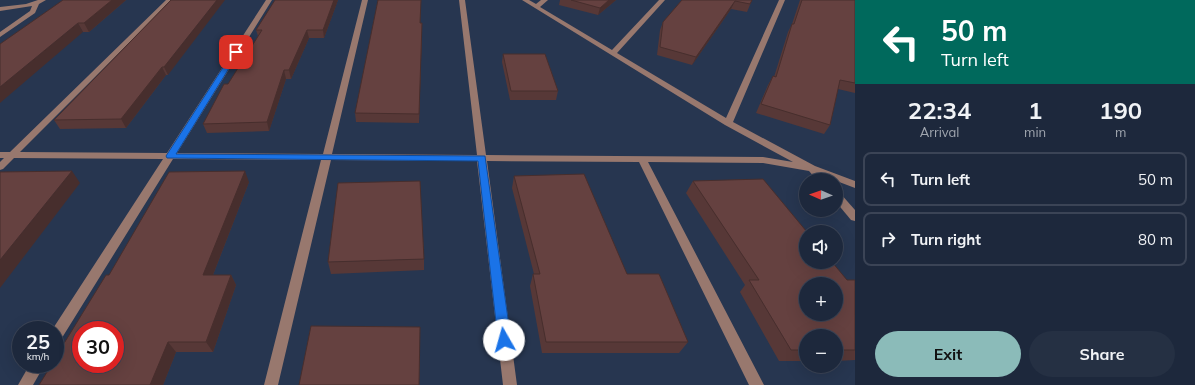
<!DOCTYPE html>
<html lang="en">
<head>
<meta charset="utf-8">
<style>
  :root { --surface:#1d283c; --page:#253043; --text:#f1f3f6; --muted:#a0a6af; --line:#3b4456; --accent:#8bbbb9 }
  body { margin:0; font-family:Mulish,sans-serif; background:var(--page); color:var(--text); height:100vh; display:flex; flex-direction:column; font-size:15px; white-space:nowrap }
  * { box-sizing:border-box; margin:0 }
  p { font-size:13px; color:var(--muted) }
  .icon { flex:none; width:22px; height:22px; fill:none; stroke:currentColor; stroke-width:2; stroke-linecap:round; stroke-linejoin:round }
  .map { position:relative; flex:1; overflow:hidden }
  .drawer { display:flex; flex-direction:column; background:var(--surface); width:340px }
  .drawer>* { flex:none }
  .guide { background:#00695c; color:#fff; overflow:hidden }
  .needle { width:26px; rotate:272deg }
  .buttons { position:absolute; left:799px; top:173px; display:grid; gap:8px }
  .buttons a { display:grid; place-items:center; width:44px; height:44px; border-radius:50%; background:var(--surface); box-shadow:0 4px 16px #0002,0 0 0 1px var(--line); font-size:20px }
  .speed { position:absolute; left:12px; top:321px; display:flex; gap:8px; font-size:20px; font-weight:700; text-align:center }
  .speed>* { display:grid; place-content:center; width:52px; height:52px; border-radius:50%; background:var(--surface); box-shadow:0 4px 16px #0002,0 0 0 1px var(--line); line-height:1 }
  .speed small { font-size:10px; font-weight:400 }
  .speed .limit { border:6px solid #d22; background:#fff; color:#111 }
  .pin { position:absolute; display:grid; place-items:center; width:34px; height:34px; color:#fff; margin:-17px; border-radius:8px; box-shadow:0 2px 6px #0006 }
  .me { position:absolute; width:44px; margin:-22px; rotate:353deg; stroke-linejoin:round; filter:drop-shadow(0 0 3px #0008) }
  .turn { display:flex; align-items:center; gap:14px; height:84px; padding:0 20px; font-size:18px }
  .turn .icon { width:52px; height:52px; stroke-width:2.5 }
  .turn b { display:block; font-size:28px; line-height:34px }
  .eta { display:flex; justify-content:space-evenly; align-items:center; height:68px; text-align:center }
  .eta b { font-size:24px; font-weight:700; line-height:28px }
  .button { display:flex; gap:8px; margin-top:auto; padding:8px 20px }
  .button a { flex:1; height:46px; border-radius:24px; background:var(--accent); color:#111; font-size:16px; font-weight:700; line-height:46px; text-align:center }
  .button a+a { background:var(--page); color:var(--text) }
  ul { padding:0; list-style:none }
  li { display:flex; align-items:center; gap:12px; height:54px; margin:0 8px 6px; padding:0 12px; border:2px solid var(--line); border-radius:8px }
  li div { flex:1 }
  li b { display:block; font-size:15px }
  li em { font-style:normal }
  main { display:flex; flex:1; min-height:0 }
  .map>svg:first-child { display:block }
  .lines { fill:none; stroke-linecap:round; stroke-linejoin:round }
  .minor { fill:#98786e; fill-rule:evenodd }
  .wall { fill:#573837 }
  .shaded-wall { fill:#472e2d }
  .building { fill:#654140; stroke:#472e2d; fill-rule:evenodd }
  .route { fill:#1a73e8; stroke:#114b97 }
</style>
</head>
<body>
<main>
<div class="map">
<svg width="855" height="385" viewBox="0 0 855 385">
  <rect width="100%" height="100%" fill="#273650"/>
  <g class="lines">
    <g class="minor">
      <polygon points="38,0 46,0 39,4 35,13 0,37 0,32 30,11 32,6 0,11 0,7 26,4"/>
      <polygon points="166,0 172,0 20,152 167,153 266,0 272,0 177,153 323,154 362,0 368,0 332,154 477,155 459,0 465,0 486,155 763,157 793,162 725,125 522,0 529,0 536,4 541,0 548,0 540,7 612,50 659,0 665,0 617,53 726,118 779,0 785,0 733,122 815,166 855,181 855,188 826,177 828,180 817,180 809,171 763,163 648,162 764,385 749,385 639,162 487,161 517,385 503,385 477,161 331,160 278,385 264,385 321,160 173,159 60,341 55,343 55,330 52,330 163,159 14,158 3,169 0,170 0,162 4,158 0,158 0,152 10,152"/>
      <polygon points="836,191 840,193 855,210 855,221 851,220 836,202"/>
      <polygon points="30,364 45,364 33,385 18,385"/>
    </g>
  </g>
  <g class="wall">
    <polygon points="63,0 126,0 89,32 83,32"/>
    <polygon points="171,0 168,75 166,75 126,128 60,129 54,120"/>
    <polygon points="338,0 324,38 309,38 291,79 286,79 269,131 207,133 203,124 258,36 256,30"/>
    <polygon points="560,0 616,0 598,15 559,5"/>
    <polygon points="682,0 752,0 747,12 731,9 692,65 657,55 660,30 663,22"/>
    <polygon points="800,0 855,0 855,93 838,89 830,125 824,134 756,113 768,85 773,76 774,77 788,32 792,24"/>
    <polygon points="421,23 422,31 419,123 356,122 355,113"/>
    <polygon points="503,54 558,91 556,100 510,100 502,62"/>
    <polygon points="514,176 627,274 688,342 679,353 542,353 530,286 533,274 534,274 512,188"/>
    <polygon points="693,181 847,280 855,280 855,360 836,361 836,336 806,336 806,361 779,361 740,292 745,285 686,193"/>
    <polygon points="249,182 213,275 231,275 236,285 213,352 176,352 163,385 39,385 109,275"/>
    <polygon points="424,259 424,270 331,274 328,262"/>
  </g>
  <g class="shaded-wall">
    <polygon points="112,0 126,0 89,32 84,23"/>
    <polygon points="217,0 225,0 168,75 164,67"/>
    <polygon points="334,0 338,0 324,38 323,30"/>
    <polygon points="609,0 616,0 598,15 600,8"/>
    <polygon points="735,1 731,9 692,65 696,57"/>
    <polygon points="78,23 83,32 0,103 0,87"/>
    <polygon points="422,23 422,31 419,123 419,114"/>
    <polygon points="307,30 309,38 291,79 289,70"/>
    <polygon points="162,67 166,75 126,128 121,119"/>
    <polygon points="284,70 286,79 269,131 267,122"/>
    <polygon points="72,171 80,183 0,288 0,260"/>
    <polygon points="245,171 249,182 209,285 203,275"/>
    <polygon points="231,275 236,285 213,352 206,342"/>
    <polygon points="168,342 176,352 163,385 150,385"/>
  </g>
  <g class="building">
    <polygon points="63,0 112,0 84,23 78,23 0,87 0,44"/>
    <polygon points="171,0 217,0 164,67 162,67 121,119 54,120"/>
    <polygon points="275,0 334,0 323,30 307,30 289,70 284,70 267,122 203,124 224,84 228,84 262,30 256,30"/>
    <polygon points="378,0 421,0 420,23 422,23 419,114 355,113"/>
    <polygon points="571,0 609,0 600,8"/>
    <polygon points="682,0 752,0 750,4 735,1 696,57 660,47 663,22"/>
    <polygon points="802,0 855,0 855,83 840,80 830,125 761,104 773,76 776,77 792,24 794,24"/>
    <polygon points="503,54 545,54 558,91 511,91"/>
    <polygon points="72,171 0,260 0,172"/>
    <path d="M245,171L203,275H231L206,342H168L150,385H39L52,364H55V358L106,275H109L169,172ZM81,330H115V364H81Z"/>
    <polygon points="584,174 627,274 659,274 688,342 546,342 533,274 540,274 514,176"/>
    <path d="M763,179L807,232H806V262H832L847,280H855V350H836V336H806V350H791L749,280H759L693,181ZM806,284H836V314H806Z"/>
    <polygon points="420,181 424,259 328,262 338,183"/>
    <polygon points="311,326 420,327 419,385 299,385"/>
  </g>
  <polygon class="route" points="236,50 239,52 176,154 485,156 511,340 509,344 504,345 500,344 498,340 478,161 167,158 166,156 233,52"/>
</svg>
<div class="buttons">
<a><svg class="needle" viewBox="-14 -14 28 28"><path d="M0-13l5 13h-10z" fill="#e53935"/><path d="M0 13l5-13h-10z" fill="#a0a6af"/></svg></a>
<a><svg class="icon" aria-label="sound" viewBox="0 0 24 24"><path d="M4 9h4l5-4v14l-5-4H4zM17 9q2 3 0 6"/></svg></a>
<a>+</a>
<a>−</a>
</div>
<div class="speed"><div>25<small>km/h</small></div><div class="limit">30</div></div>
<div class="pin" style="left:236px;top:52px;background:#d93025"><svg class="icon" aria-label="arrive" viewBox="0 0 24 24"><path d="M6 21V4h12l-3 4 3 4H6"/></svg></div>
<svg class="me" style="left:504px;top:340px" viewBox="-20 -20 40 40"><circle r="19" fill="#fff"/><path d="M0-13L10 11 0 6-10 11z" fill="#1a73e8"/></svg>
</div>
<section class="drawer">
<div class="guide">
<div class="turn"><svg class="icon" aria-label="left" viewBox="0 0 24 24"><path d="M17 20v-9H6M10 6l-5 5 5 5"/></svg><div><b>50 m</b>Turn left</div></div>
</div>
<div class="eta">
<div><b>22:34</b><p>Arrival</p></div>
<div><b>1</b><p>min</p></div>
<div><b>190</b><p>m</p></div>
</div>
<ul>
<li><svg class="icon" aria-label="left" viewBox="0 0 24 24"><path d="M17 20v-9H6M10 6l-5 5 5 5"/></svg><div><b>Turn left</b></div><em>50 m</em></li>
<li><svg class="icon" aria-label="right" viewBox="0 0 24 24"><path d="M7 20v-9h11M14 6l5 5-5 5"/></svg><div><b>Turn right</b></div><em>80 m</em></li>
</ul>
<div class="button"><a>Exit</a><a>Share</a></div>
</section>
</main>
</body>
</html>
